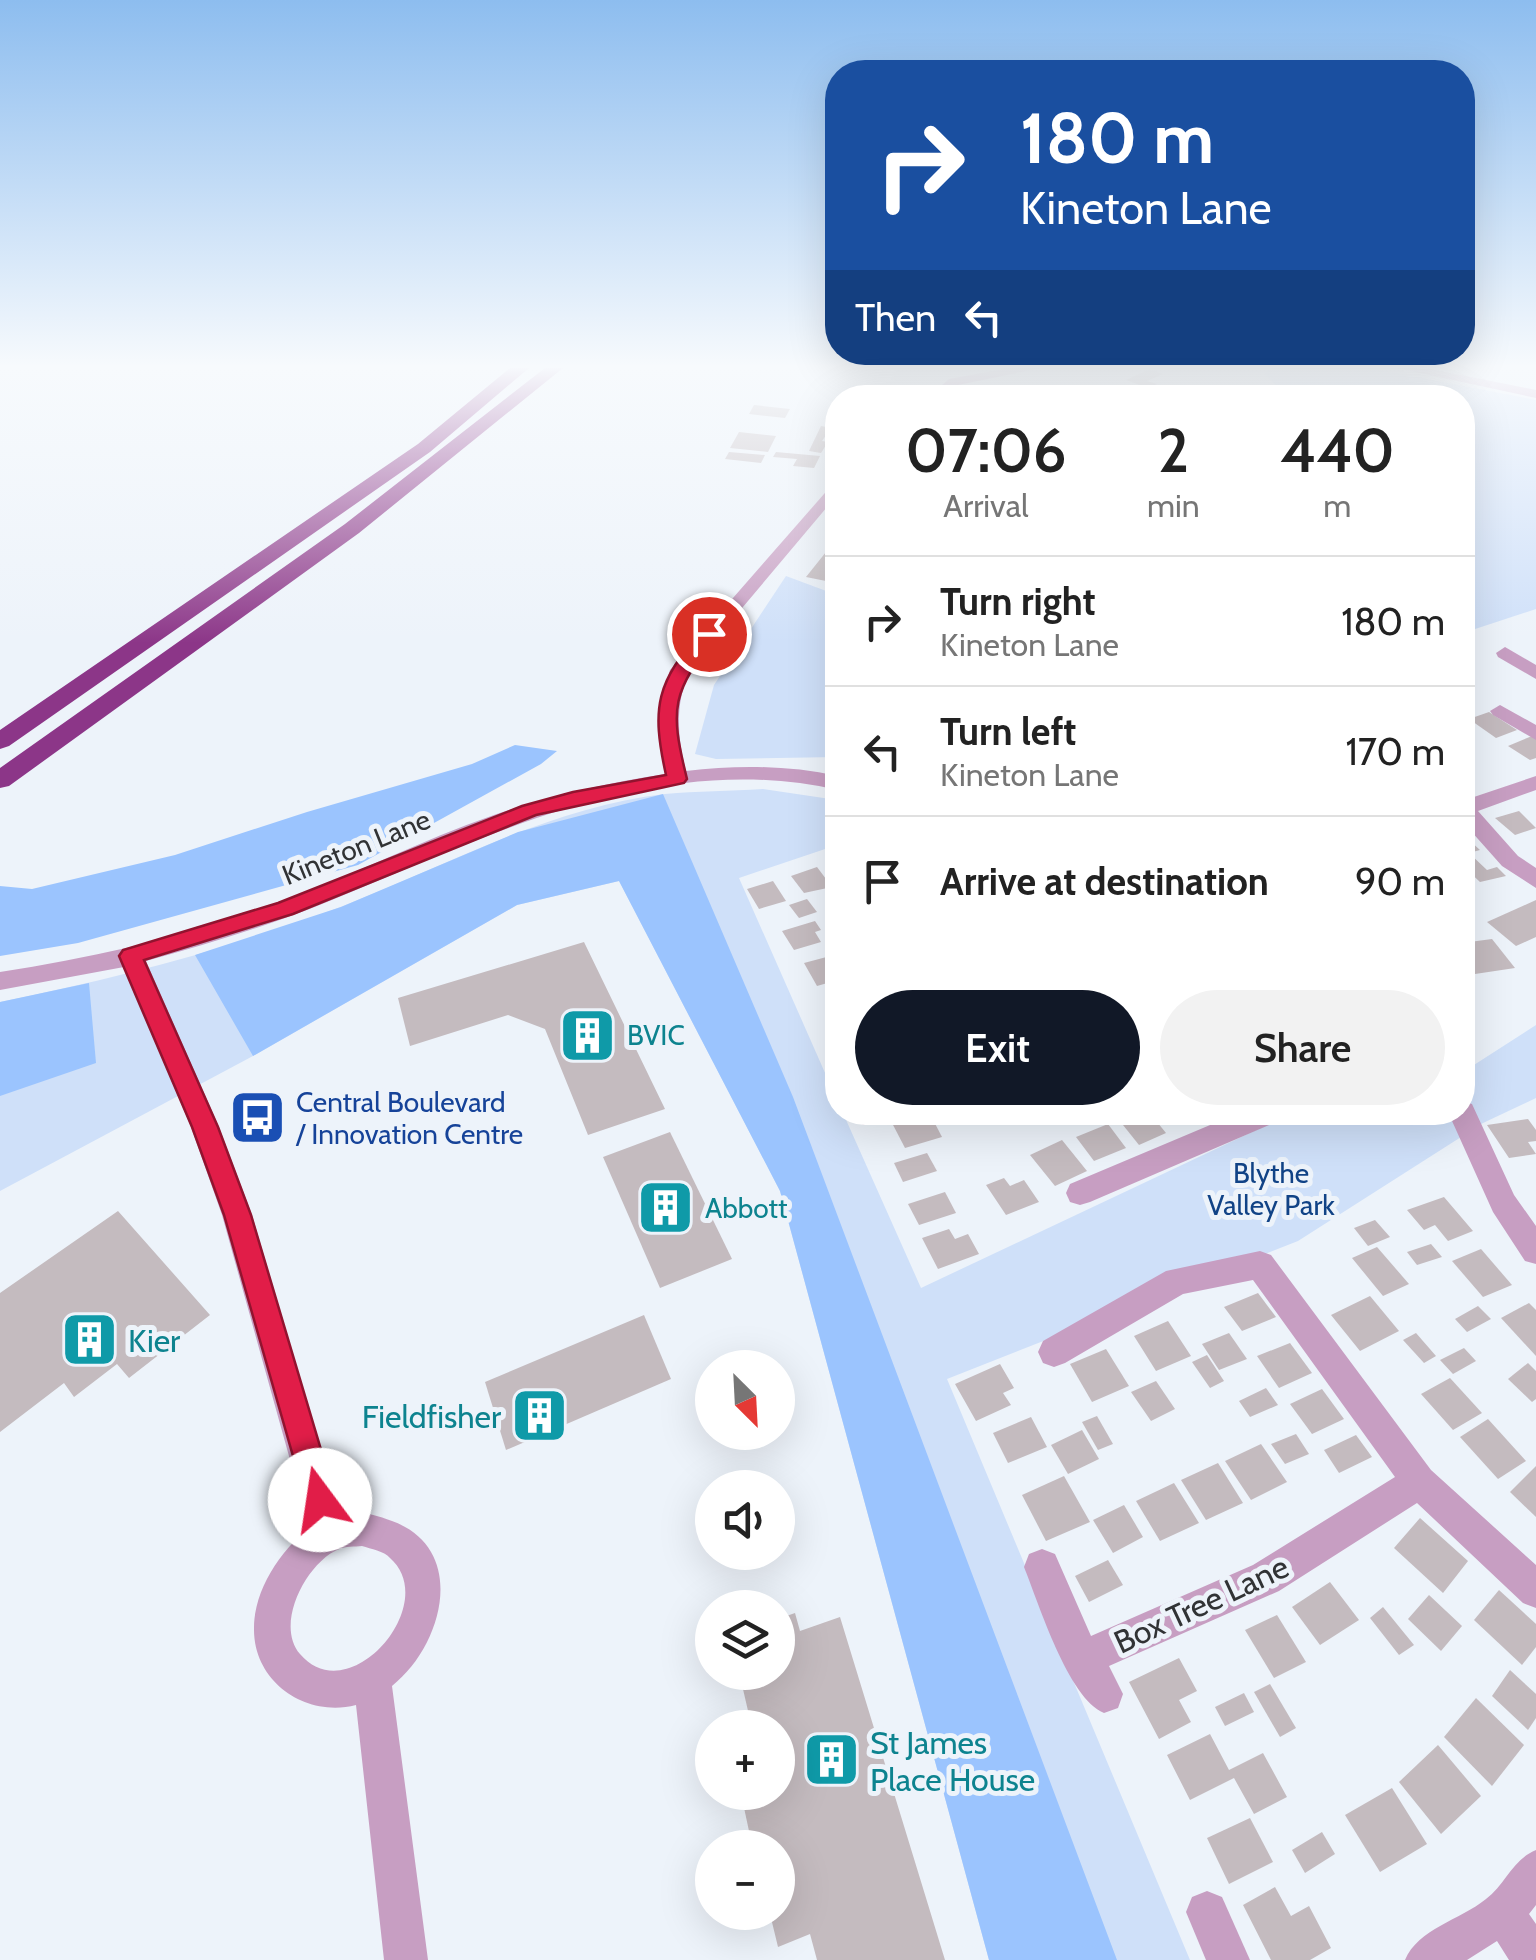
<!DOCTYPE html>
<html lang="en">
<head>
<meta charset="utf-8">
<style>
  :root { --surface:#fff; --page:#f2f2f2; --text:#222; --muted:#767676; --line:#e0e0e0; --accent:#111827 }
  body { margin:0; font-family:Cabin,sans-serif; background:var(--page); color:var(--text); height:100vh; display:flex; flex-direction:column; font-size:38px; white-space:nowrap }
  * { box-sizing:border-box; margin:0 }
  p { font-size:32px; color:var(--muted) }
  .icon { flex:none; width:55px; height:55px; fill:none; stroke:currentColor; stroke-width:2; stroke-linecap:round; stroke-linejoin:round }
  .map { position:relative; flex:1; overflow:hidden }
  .panel { position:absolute; left:825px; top:385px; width:650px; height:740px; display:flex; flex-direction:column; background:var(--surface); border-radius:40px; box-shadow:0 10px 40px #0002 }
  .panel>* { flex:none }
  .banner { position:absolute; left:825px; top:60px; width:650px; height:305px; border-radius:40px; box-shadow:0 10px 40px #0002; background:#1a4fa0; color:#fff; overflow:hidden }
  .needle { width:65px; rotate:156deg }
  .fabs { position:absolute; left:695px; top:1350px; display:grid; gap:20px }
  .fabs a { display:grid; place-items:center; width:100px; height:100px; border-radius:50%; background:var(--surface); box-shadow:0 10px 40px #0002; font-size:50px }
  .pin { position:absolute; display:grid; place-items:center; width:85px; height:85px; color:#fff; margin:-42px; border:5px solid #fff; border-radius:50%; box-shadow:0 2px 10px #0007 }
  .me { position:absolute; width:110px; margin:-55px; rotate:346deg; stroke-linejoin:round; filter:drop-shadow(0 0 8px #0008) }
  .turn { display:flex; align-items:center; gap:35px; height:210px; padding:0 30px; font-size:45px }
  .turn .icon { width:130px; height:130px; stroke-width:2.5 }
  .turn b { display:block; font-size:70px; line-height:85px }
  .then { display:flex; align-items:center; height:95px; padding:0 30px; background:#0003; gap:20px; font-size:38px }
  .eta { display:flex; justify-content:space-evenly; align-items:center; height:170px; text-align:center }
  .eta b { font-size:60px; font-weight:600; line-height:70px }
  .cta { display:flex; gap:20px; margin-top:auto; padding:20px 30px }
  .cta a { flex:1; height:115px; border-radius:60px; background:var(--accent); color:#fff; font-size:40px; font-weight:600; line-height:115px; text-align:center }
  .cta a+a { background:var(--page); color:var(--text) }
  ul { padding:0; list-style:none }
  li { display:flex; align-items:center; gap:30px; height:130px; padding:0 30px; border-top:2px solid var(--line) }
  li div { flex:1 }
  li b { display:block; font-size:38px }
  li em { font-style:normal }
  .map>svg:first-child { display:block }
  .green { fill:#cfe0f9 }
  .forest { fill:#9bc4fe }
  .building { fill:#c4bbbf }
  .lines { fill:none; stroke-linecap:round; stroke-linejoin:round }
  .minor { fill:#c79ec2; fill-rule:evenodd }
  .highway { fill:#8c3688; fill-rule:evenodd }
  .route { fill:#e11d48; stroke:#92132f; stroke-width:2.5 }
  .labels { text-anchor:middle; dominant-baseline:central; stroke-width:10; stroke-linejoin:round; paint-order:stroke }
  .street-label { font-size:28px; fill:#313335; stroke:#edf3fa }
  .culture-label { font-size:28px; fill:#0d838f; stroke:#edf3fa; text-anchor:start }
  .transit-label { font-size:28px; fill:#164399; stroke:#edf3fa; text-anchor:start }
  .park-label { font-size:28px; fill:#114386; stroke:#edf3fa }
  .near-culture-label { font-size:32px; fill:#0d838f; stroke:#edf3fa; text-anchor:start }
  .near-street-label { font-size:32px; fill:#313335; stroke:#edf3fa }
</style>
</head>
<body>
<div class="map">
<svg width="1536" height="1960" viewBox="0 0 1536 1960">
  <rect width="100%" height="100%" fill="#edf3fa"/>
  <g class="green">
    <polygon points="1274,368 1371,368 1536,400 1536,609 1463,633 1462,398 1275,397 1279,389 1264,373"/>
    <polygon points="786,576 837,595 837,757 716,759 695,754 714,685"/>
    <path d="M763,789L837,800V845L739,878L837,1100L838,1112L843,1113L921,1288L1290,1114L1462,1112L1463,1072L1536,1025V1098L1483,1123L1298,1241L947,1379L1190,1960H989L780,1191L619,881L517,905L253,1056L0,1191V1002C117,978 232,949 343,906C448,865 551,807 665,794C697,791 730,791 763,789Z"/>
  </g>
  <g class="forest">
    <polygon points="515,745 557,751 541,764 358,865 78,943 0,956 0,886 32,889 175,855 307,812 472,764"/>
    <polygon points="663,794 793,1097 1117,1960 989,1960 780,1191 619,881 517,905 253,1056 195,955 341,907 518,832"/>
    <polygon points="89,983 96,1063 0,1096 0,1002"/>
  </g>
  <g class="building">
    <polygon points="1150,369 1163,374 1147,381 1157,384 1148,388 1126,380"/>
    <polygon points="754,405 790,409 785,418 749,414"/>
    <polygon points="821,426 831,428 822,441 828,442 821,453 809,451"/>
    <polygon points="739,432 776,436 768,452 730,448"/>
    <polygon points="729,452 765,455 761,463 725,459"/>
    <polygon points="776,452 820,456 814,468 793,466 797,459 773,457"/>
    <polygon points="838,537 838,563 827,576 834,577 831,582 806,577"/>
    <polygon points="1489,712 1517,730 1496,738 1469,719"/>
    <polygon points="1532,736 1536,739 1536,758 1530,760 1508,746"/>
    <polygon points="1519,811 1536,828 1515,835 1495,818"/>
    <polygon points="1469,840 1480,850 1469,853 1487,870 1497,867 1506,876 1480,882 1462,865 1462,841"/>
    <polygon points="817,867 832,887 804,893 791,876"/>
    <polygon points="773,881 786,901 759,909 747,889"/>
    <polygon points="807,899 817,912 799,918 789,905"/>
    <polygon points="1536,900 1536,937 1516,946 1487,922"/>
    <polygon points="815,921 821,930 815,932 821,942 794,950 782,931"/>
    <polygon points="1492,939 1515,968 1475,974 1462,959 1462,943"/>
    <polygon points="584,942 665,1109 588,1135 545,1029 508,1015 410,1046 398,998"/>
    <polygon points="834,955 838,980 817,986 804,963"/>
    <polygon points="922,1112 929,1112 942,1137 905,1148 891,1121"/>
    <polygon points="1137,1112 1149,1112 1166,1133 1139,1145 1119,1120"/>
    <polygon points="1528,1119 1536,1130 1536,1141 1528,1142 1536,1154 1509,1158 1487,1125"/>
    <polygon points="1108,1124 1126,1148 1094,1161 1076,1137"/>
    <polygon points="670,1132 732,1259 660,1288 603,1157"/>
    <polygon points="1062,1140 1087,1171 1055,1186 1030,1155"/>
    <polygon points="927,1153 937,1171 903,1182 894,1163"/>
    <polygon points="1004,1178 1010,1186 1024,1180 1039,1202 1006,1215 986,1185"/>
    <polygon points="945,1192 956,1213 919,1225 908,1204"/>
    <polygon points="1444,1197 1473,1231 1448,1241 1435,1225 1424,1230 1407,1210"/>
    <polygon points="118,1211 210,1315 129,1378 117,1364 74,1397 64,1383 0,1432 0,1293"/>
    <polygon points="1375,1220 1390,1237 1368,1246 1354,1228"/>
    <polygon points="949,1229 955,1239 968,1234 979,1254 938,1269 922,1238"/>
    <polygon points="1431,1244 1442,1257 1417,1265 1407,1252"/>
    <polygon points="1377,1247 1409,1284 1383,1296 1352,1258"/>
    <polygon points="1481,1249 1512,1285 1483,1297 1452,1261"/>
    <polygon points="1258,1293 1276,1317 1242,1331 1224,1307"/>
    <polygon points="1370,1296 1399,1331 1360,1351 1331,1315"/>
    <polygon points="1529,1303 1536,1310 1536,1356 1501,1318"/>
    <polygon points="1478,1306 1491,1319 1467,1332 1455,1319"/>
    <polygon points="644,1315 671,1379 506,1450 485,1382"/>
    <polygon points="1168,1321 1191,1356 1156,1371 1134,1336"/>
    <polygon points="1229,1333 1247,1359 1219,1370 1202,1344"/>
    <polygon points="1416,1333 1436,1356 1424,1363 1403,1340"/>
    <polygon points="1290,1343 1312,1373 1279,1388 1257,1356"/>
    <polygon points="1464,1348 1476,1361 1453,1374 1440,1360"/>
    <polygon points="1106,1349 1129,1386 1092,1402 1070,1364"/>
    <polygon points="1207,1355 1224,1381 1210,1388 1192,1362"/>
    <polygon points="1528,1363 1536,1371 1536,1399 1532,1402 1508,1379"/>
    <polygon points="1000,1364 1014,1388 1003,1393 1011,1405 976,1421 955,1384"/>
    <polygon points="1450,1378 1482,1413 1453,1430 1421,1394"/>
    <polygon points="1156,1381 1175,1409 1151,1421 1131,1392"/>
    <polygon points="1266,1388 1278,1405 1250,1417 1239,1401"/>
    <polygon points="1322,1389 1344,1419 1312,1434 1290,1404"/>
    <polygon points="1097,1416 1113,1444 1098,1450 1082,1422"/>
    <polygon points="1031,1417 1047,1447 1008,1463 993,1433"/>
    <polygon points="1488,1419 1526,1461 1498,1479 1460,1437"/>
    <polygon points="1082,1430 1099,1459 1068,1474 1051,1445"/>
    <polygon points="1296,1434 1309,1454 1285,1464 1271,1444"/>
    <polygon points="1356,1435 1372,1457 1339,1473 1324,1450"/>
    <polygon points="1261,1444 1287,1482 1251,1500 1225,1461"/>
    <polygon points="1218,1463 1243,1503 1206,1520 1181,1480"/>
    <polygon points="1536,1466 1536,1517 1510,1492"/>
    <polygon points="1064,1476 1090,1522 1046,1541 1022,1495"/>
    <polygon points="1174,1483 1199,1523 1160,1541 1136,1501"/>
    <polygon points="1124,1505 1143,1537 1113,1553 1093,1520"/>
    <polygon points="1420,1518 1468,1561 1443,1593 1394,1548"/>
    <polygon points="1108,1560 1123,1585 1089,1602 1075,1576"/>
    <polygon points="1330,1582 1359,1620 1320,1645 1292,1607"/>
    <polygon points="1499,1590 1536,1624 1536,1647 1522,1665 1474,1620"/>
    <polygon points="1429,1595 1462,1626 1441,1651 1408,1619"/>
    <polygon points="1383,1607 1414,1645 1399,1655 1370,1618"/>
    <polygon points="795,1613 800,1631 840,1617 945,1960 817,1960 810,1934 778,1947 771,1918 742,1929 738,1912 778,1912 778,1848 724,1848 723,1841 749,1831 743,1803 778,1792 778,1728 752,1728 739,1672 778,1672 778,1637 781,1635 778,1619"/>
    <polygon points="1277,1615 1306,1662 1274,1678 1245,1630"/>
    <polygon points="1179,1658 1197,1691 1179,1700 1191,1722 1159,1739 1129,1682"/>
    <polygon points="1510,1670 1536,1694 1536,1718 1528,1730 1492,1696"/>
    <polygon points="1270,1684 1296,1728 1280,1737 1254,1692"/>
    <polygon points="1244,1693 1254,1712 1225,1726 1215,1707"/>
    <polygon points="1476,1698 1524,1745 1492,1786 1444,1737"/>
    <polygon points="1210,1734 1229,1770 1263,1753 1287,1797 1254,1814 1234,1778 1190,1800 1167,1755"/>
    <polygon points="1438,1745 1481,1796 1441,1834 1399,1782"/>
    <polygon points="1392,1788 1427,1844 1380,1872 1345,1815"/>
    <polygon points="1250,1818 1273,1862 1229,1884 1207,1838"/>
    <polygon points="1322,1832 1335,1854 1305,1873 1292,1850"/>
    <polygon points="1275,1887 1291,1916 1309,1906 1331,1948 1310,1960 1271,1960 1243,1905"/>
  </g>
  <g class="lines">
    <g class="minor">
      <polygon points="1009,368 1041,368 958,385 943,398 927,398 949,379"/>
      <polygon points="1397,368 1426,368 1536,390 1536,398"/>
      <path d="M838,478V494L689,671C675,706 677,736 686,771C737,765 787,765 838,776V790C659,749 487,836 327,902C268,926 207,944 146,961L219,1127L252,1215L340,1514C361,1510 373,1514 392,1521C469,1549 443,1646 392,1686L428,1960H384L356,1705C306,1718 253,1682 254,1628C254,1590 280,1551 309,1528L222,1215L191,1127L124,967L0,990V972C96,957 190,936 281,902C353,875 422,840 494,815C550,796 607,783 665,774L658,711L670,670ZM362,1546C371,1549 384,1551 390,1558C442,1604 349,1712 300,1654C274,1624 307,1562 339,1549C345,1546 355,1547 362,1546Z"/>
      <polygon points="1505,647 1536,665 1536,679 1498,657 1496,653"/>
      <polygon points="1500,705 1536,725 1536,740 1493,715 1490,711"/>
      <polygon points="1536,776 1536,790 1478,811 1518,856 1536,868 1536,888 1502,866 1462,821 1462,801"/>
      <polygon points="1462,1101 1472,1104 1514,1195 1536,1226 1536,1264 1525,1261 1493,1212 1448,1112 1462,1112"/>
      <polygon points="851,1112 879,1112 875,1122 865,1125 855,1122"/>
      <polygon points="1241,1112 1284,1112 1281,1120 1090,1202 1080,1205 1070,1202 1066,1193 1070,1184"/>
      <path d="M1260,1251L1271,1255L1431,1470L1536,1565V1608L1523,1603L1417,1503L1279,1591L1109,1666L1123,1694L1118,1708L1104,1713C1068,1698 1039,1604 1024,1567L1029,1554L1042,1549L1055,1554L1091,1636L1253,1565L1395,1477L1253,1280L1183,1294L1065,1363L1054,1367L1043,1363L1038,1352L1043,1341L1166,1271Z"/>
      <path d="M1536,1850V1905L1529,1914L1536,1924V1960H1509L1497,1941L1467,1960H1405C1418,1929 1460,1920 1486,1899C1506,1884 1512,1860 1536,1850Z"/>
      <polygon points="1207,1891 1222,1897 1250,1960 1206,1960 1186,1912 1192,1897"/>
    </g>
    <g class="highway">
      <polygon points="510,368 529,368 430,452 9,746 0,749 0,730 418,444"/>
      <polygon points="545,368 563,368 359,533 9,786 0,788 0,768 345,524"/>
    </g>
  </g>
  <linearGradient id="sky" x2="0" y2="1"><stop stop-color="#8dbdef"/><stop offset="0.57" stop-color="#f7fafd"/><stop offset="1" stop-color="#f7fafd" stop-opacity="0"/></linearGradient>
  <rect width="1536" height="643" fill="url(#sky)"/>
  <path class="route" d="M703,630L718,634C672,692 669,707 687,779L684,783L536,815L293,914L144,960L218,1127L251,1215L336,1500L331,1512L320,1516L309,1512L224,1215L192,1127L119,956L123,950L278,903L522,806L573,792L666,775C651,707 656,682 703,630Z"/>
  <defs>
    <symbol id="building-square" viewBox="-11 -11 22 22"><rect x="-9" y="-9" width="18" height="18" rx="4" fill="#0f9aa8" stroke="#edf3fa"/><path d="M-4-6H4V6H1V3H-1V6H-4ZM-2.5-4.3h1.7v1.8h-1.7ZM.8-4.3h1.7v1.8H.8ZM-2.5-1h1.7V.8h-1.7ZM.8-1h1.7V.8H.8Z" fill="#fff"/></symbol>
    <symbol id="bus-square" viewBox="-11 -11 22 22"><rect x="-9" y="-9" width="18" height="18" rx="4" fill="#1a4fb4" stroke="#edf3fa"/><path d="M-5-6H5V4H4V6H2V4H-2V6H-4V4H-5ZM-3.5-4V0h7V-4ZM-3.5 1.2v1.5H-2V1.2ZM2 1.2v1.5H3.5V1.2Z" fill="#fff"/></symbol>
  </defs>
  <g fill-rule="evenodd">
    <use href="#building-square" x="556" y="1004" width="63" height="63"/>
    <use href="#bus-square" x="226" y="1086" width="63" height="63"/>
    <use href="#building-square" x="634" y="1176" width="63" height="63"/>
    <use href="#building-square" x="58" y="1308" width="63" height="63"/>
    <use href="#building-square" x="508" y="1384" width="63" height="63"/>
    <use href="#building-square" x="800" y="1728" width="63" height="63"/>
  </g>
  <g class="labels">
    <g class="street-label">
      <text transform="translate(356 847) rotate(-22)">Kineton Lane</text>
    </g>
    <g class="culture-label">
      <text x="627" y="1035">BVIC</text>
      <text x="705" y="1208">Abbott</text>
    </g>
    <g class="transit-label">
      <text x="296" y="1102">Central Boulevard<tspan x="296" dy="32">/ Innovation Centre</tspan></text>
    </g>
    <g class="park-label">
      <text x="1271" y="1173">Blythe<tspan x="1271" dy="32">Valley Park</tspan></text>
    </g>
    <g class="near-culture-label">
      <text x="128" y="1340">Kier</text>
      <text x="501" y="1416" text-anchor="end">Fieldfisher</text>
      <text x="870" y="1742">St James<tspan x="870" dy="37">Place House</tspan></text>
    </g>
    <g class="near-street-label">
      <text transform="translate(1201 1604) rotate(-25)">Box Tree Lane</text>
    </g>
  </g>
</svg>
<div class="fabs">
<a><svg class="needle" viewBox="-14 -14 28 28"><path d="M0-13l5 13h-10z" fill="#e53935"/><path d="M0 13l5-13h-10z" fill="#767676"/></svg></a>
<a><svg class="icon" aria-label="sound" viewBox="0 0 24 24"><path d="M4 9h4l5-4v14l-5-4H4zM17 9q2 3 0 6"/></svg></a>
<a><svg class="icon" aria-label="layers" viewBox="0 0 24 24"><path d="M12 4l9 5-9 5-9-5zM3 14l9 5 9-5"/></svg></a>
<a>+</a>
<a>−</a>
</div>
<div class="pin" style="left:709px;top:634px;background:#d93025"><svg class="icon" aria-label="arrive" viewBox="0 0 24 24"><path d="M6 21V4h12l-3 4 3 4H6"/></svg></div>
<svg class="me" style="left:320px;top:1500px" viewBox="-20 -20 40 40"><circle r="19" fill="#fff"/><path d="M0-13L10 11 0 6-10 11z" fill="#e11d48"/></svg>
<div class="banner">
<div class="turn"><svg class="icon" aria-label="right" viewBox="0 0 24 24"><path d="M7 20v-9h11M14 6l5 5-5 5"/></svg><div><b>180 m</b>Kineton Lane</div></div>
<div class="then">Then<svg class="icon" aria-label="left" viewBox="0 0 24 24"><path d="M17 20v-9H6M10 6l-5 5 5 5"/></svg></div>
</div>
<section class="panel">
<div class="eta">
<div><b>07:06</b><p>Arrival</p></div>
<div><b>2</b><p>min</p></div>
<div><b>440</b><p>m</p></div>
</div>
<ul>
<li><svg class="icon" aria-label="right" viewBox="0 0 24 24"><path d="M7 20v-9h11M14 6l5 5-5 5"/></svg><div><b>Turn right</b><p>Kineton Lane</p></div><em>180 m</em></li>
<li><svg class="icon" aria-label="left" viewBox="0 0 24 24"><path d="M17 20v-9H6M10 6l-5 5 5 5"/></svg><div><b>Turn left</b><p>Kineton Lane</p></div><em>170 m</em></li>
<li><svg class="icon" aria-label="arrive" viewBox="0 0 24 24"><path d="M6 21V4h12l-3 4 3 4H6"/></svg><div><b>Arrive at destination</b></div><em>90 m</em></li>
</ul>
<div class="cta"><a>Exit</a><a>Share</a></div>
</section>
</div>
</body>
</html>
